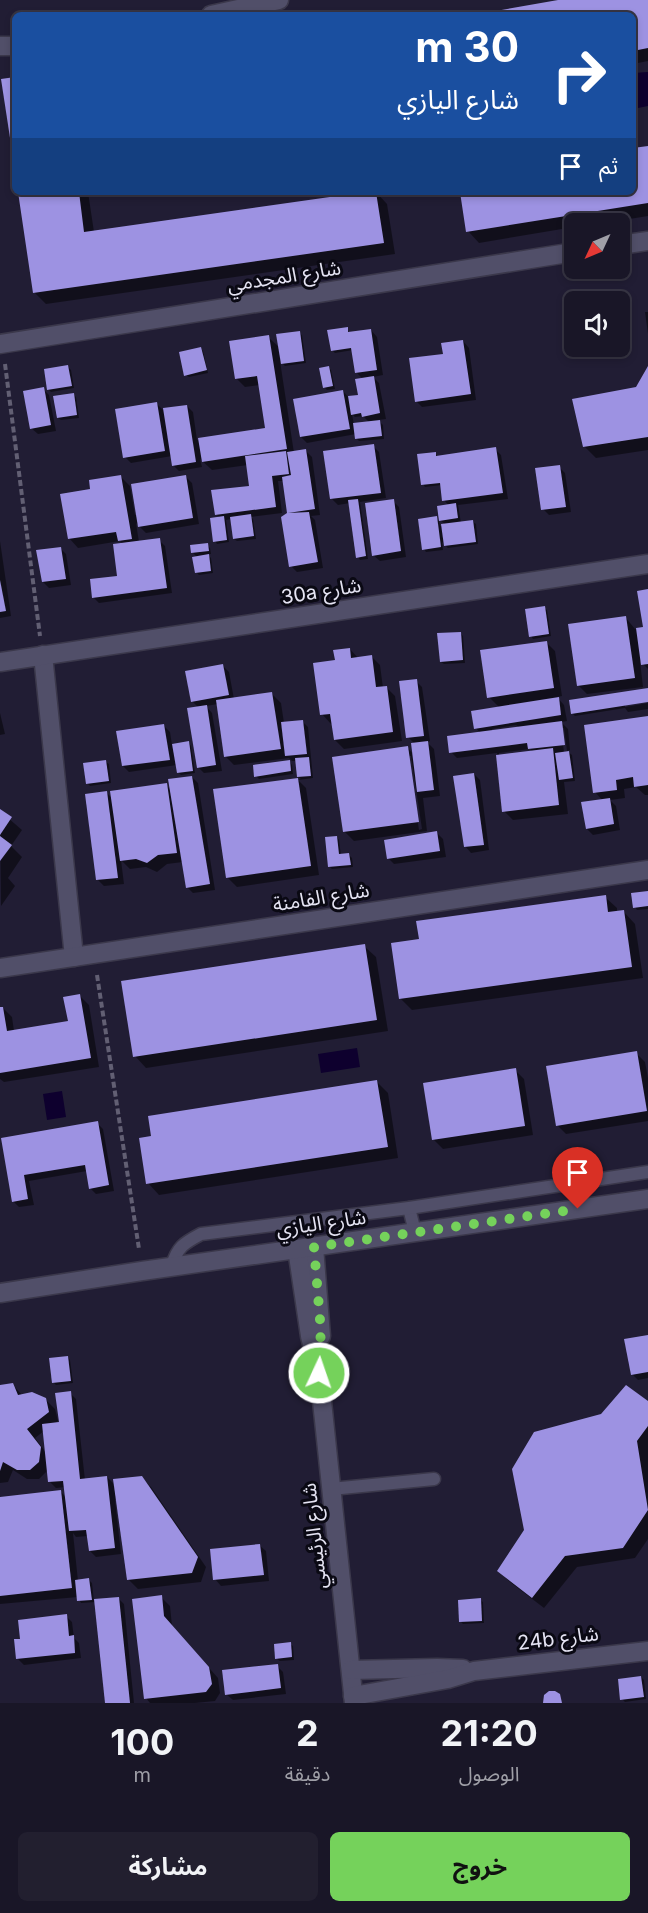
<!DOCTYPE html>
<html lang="ar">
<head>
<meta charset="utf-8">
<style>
  :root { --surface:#191627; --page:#221f2f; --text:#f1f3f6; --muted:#9f9fa7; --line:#373544; --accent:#75d25b }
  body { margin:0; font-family:Inter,"Noto Sans Arabic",sans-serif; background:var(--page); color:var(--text); direction:rtl; height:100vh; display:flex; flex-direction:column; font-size:22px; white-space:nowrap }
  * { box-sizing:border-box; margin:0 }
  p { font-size:20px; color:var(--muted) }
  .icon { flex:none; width:33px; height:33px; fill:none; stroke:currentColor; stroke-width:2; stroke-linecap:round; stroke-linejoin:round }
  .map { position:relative; height:1703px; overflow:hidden; direction:ltr }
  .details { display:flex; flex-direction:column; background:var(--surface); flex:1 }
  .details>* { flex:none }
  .banner { position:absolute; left:12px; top:12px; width:624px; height:183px; border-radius:9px; box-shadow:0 3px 9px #0003,0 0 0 2px var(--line); direction:rtl; background:#1a4fa0; color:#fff; overflow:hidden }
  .needle { width:39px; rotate:226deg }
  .controls { position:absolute; left:564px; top:213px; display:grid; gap:12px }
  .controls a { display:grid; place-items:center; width:66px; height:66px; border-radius:9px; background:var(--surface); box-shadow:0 3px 9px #0003,0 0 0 2px var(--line); font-size:30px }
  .pin { position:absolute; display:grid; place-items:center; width:51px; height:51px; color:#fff; margin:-62px -26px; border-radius:50% 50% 50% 0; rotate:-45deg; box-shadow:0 0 6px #0007 }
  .pin .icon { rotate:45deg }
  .me { position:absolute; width:66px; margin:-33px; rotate:3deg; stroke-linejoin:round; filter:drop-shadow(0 0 4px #0008) }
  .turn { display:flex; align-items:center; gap:21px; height:126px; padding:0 18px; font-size:27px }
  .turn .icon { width:78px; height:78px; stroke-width:2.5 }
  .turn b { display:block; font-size:42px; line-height:51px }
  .then { display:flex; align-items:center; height:57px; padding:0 18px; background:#0003; gap:12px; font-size:22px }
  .eta { display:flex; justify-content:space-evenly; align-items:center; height:102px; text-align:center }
  .eta b { font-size:36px; font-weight:700; line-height:42px }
  .primary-button { display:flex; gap:12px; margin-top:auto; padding:12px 18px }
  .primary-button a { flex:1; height:69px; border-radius:9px; background:var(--accent); color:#111; font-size:24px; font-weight:700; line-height:69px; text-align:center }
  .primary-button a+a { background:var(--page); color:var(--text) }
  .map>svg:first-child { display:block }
  .water { fill:#0e002e }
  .shadow { fill:#0007; fill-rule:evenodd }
  .building { fill:#9d92e2 }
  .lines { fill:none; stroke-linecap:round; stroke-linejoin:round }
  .service-casing { stroke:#3b384b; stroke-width:15 }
  .minor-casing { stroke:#3b384b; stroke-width:21 }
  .path { stroke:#625f73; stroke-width:4; stroke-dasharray:6 3; stroke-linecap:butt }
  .service { stroke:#514f69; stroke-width:12 }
  .minor { stroke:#514f69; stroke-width:18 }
  .route { stroke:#75d25b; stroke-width:10; stroke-dasharray:0 18 }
  .labels { text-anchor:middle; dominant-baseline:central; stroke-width:6; stroke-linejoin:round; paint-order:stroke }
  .street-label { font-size:20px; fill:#e5e4f3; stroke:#0a0913 }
</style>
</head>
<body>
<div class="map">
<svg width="648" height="1703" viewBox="0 0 648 1703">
  <rect width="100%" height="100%" fill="#211d34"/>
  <g class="water">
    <polygon points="648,72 648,106 633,109 633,73"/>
    <polygon points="357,1048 360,1067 321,1073 318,1054"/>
    <polygon points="62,1091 66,1117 47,1120 43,1094"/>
  </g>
  <g class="shadow">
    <polygon points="568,0 648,0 648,61 633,64 633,15 475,15"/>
    <polygon points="648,147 648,216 599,224 574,224 574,227 479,243 468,231 461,192 633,192 633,150"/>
    <polygon points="19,192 88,192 94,232 376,192 387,204 395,254 46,304 34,292"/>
    <polygon points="645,312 648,312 648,334"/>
    <path d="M347,329L350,334L371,330L377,337L383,375L373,377L379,383L386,419L378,420L383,425L384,439L359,441L357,439L356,434L307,443L301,437L343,391L349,398L360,399L363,379L356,372L353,350L335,353L332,350ZM352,414L355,417L363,416L370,423L354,425Z"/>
    <polygon points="299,333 302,335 306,363 285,366 280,361 294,453 306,451 312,457 320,515 311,516 315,520 323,568 297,572 291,566 288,514 284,481 278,481 282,513 251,517 253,519 256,539 237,541 234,539 232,519 226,520 229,542 217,544 215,541 220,518 216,514 251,487 248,465 212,470 200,459 202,467 179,471 173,465 172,456 131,463 125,457 156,403 163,410 187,406 193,412 197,440 267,429 260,385 245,387 236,378 268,337 280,348"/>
    <polygon points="463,341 469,348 476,400 422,407 416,401 444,356"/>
    <polygon points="200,348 203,351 208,373 189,377 186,375"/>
    <polygon points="68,367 71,370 74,388 51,392 48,389"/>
    <polygon points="328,367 331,370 335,389 327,390 324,387"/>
    <polygon points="648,369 648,450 596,458 584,446 637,389"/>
    <polygon points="43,389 49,395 56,431 38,434 31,428"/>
    <polygon points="73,394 76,397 79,418 61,420 58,418"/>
    <polygon points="373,446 379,452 386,498 360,502 368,559 360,560 358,557 350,503 338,505 332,499"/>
    <polygon points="495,449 501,455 508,499 458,505 461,523 473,522 476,524 478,544 448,548 442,542 443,550 426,552 424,549 436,518 439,521 440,526 446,525 440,520 449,506 444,500 442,485 425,487 423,484 435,453 438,457"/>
    <polygon points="559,467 565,473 571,512 549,515 543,509"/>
    <polygon points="121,477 130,486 135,515 138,515 186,477 192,483 199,524 146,533 136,523 139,542 159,540 165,546 172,593 99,603 93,597 119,577 123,544 120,541 78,548 69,538 92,490"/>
    <polygon points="393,501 399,507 406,557 380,561 373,555"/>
    <polygon points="0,541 11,616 0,618"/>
    <polygon points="207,545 210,548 211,554 207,554 211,558 213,573 199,575 196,572 197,557 193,553"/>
    <polygon points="60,548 66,554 71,585 49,588 43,582"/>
    <polygon points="648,591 648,669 640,661 643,687 587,694 578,685 626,618 635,629 644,628"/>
    <polygon points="544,608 547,610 551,636 533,639 531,636"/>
    <polygon points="460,633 463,636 465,663 444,664 441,662"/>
    <path d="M546,642L555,651L562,696L557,697L564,705L567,721L561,722L568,729L570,750L567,751L564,728H561L564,752L567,751L572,755L575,781L564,782L568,814L513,820L504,811L497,753L457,758L451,752L480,733L476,728L500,708L489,697ZM516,725L520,728L492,732V729ZM530,749L533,752L499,756V753Z"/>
    <polygon points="350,649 358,658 371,656 380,665 383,688 386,687 395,696 402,741 344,749 335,740 333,723 331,724 322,714 336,661"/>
    <polygon points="223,666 229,672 234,699 272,694 281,703 284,723 302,721 308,727 313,778 298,780 306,788 319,875 237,887 228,878 215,791 301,779 298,777 297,761 292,761 289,758 234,765 225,756 218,704 206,706 212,713 222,771 204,773 198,767 199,708 192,701"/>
    <path d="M416,681L422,687L430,741L427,742L434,749L440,796L423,798L427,831L354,841L344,831L408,748L413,754L415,744L408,737ZM408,756H411L422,829L419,830Z"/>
    <polygon points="648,689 648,700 625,704 625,707 648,703 648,709 628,712 625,708 575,716 572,713"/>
    <polygon points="0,713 5,734 0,735"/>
    <polygon points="648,718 648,795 645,795 636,787 624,789 625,798 610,800 616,806 620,830 593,835 587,829 603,801 595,792"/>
    <polygon points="164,726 170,732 172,745 189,743 191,746 195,773 181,775 178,772 177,765 129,772 123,766"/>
    <polygon points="106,762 109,764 111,783 90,786 87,783"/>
    <polygon points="290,762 292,765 293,774 259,779 256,776"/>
    <polygon points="474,774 480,780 489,850 471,853 465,846"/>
    <polygon points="192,777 198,783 215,890 193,893 187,887 183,862 167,864 157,872 146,867 130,869 121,860 124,884 104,886 98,880 107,793 112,798 166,785 171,790"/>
    <polygon points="0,811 22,830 11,846 22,857 8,878 15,886 1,906"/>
    <polygon points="437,833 443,839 446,857 394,864 388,858"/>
    <polygon points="337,837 339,840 341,856 349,855 352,858 353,867 332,869 329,866"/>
    <polygon points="648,893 648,909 637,910 635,907"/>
    <polygon points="605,897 617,908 617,913 624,912 635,924 643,978 412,1010 400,998"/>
    <polygon points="364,946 376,957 388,1031 146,1068 135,1056"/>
    <polygon points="80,996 89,1005 99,1067 4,1082 0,1079 0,1009 3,1008 12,1017 14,1031 69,1022"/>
    <polygon points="636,1053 645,1062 648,1078 648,1121 566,1134 557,1125"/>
    <polygon points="515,1070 524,1079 533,1135 443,1149 434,1140"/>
    <polygon points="377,1082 388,1093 398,1158 159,1195 148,1183"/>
    <polygon points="97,1123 103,1129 114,1191 96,1194 90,1188 87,1171 29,1181 34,1205 19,1207 13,1201 2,1139"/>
    <polygon points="648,1336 648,1378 638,1380 632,1374"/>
    <polygon points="68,1357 70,1360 73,1383 56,1385 53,1382"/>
    <path d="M12,1384L22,1395L45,1399L55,1409L58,1421L53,1425L60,1424L70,1393L76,1399L85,1480L107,1477L116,1486L141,1477L151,1487L206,1567L201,1582L138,1589L129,1580L117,1500H115L121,1554L96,1557L90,1551L88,1536L76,1537L73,1533L78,1581L89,1580L92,1583L94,1601L118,1598L124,1604L134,1703H106L96,1602L81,1603L78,1597L0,1604V1498L60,1491L67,1498L66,1487L56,1488L50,1482L48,1470L39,1479H27L13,1470L8,1482L0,1483V1386ZM44,1431L47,1454L35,1438Z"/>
    <polygon points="648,1403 648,1539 635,1558 577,1567 544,1608 510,1582 499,1571"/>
    <polygon points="259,1545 266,1551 269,1581 221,1586 215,1579"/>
    <polygon points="161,1597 170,1606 172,1626 218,1678 220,1693 215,1701 195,1703 150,1703 146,1698"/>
    <polygon points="480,1600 483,1602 484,1623 463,1624 461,1622"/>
    <polygon points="66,1616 72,1622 74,1638 79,1643 81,1658 24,1665 18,1659 21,1640"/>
    <polygon points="290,1644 293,1646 294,1660 280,1661 277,1659"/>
    <polygon points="277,1666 283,1672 286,1694 233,1700 226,1694"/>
    <polygon points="641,1677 644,1680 646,1699 625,1702 622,1699"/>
  </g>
  <g class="building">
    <polygon points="558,0 648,0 648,48 633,51 633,15 473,15"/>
    <polygon points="15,77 15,164 14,164 1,79"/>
    <polygon points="648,146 648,203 466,232 460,192 633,192 633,148"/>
    <polygon points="18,192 79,192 84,232 365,192 376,192 384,243 33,293"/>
    <polygon points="348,327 348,332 371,329 377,370 355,373 351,348 331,351 327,330"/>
    <polygon points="300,331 304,361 281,364 276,334"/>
    <polygon points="269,335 287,449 202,462 198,438 265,428 257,376 235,379 229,341"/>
    <polygon points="463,340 471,394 415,402 409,358 443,354 441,343"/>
    <polygon points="201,347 207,370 184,376 179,352"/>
    <polygon points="68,365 72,386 47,390 44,369"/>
    <polygon points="329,366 333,386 323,388 319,368"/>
    <polygon points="648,366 648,437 583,447 572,399 636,387"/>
    <polygon points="374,376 380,413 362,417 361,413 351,415 348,396 358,395 355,379"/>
    <polygon points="44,387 51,425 30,429 23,391"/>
    <polygon points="343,390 350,429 300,437 293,399"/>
    <polygon points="74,393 77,415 57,418 53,396"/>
    <polygon points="157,402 165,451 123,458 115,409"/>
    <polygon points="187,405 196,462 172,466 163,408"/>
    <polygon points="380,420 382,436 355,439 353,423"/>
    <polygon points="374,444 381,493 330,499 323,451"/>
    <polygon points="496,447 503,493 442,501 440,483 421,485 417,454 436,452 436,456"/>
    <polygon points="306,449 315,509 288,513 309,512 318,562 289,567 281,517 287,513 282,477 291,475 287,452"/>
    <polygon points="286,451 289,474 272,476 276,507 215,515 211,490 249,486 245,456"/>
    <polygon points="560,465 566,507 541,510 535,468"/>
    <polygon points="121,475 132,539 118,541 116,532 68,539 60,494 90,489 89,480"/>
    <polygon points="186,475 193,518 138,527 131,484"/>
    <polygon points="358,499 366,556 356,558 348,500"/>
    <polygon points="394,499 401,551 372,556 365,503"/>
    <polygon points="456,503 458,518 439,521 437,506"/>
    <polygon points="251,514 254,536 233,539 230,517"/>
    <polygon points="224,516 227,540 213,542 210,518"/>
    <polygon points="437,516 441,547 422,550 418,519"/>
    <polygon points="473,520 476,542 444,546 441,524"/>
    <polygon points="160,538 167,588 92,598 90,579 117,576 113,544"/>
    <polygon points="208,543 209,551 191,553 190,545"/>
    <polygon points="61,547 66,579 42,582 36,550"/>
    <polygon points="209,554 211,571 195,573 192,557"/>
    <polygon points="0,580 6,611 0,612"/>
    <polygon points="648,589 648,664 641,665 636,628 643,627 637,591"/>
    <polygon points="545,606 549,634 529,637 525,609"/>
    <polygon points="626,616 635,678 577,686 568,624"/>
    <polygon points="461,632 463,660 440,662 437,633"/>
    <polygon points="547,641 554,688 487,698 480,650"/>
    <polygon points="350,648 351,658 372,655 376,687 387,686 393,732 334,740 330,714 320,715 313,663 335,660 333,650"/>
    <polygon points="223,664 229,695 191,702 185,671"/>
    <polygon points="417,679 424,736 406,738 399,681"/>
    <polygon points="648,688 648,702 571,714 569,700"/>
    <polygon points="272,692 281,749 224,757 216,700"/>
    <polygon points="559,697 561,715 474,729 471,711"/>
    <polygon points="207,705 216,765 197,768 187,708"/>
    <polygon points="648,716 648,785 634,787 633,777 616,780 617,790 593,793 584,725"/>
    <polygon points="303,720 307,754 285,756 281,722"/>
    <polygon points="562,721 565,745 528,749 527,743 449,753 447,736"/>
    <polygon points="164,724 170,760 122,766 116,731"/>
    <polygon points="189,741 193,771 177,773 172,744"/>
    <polygon points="428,741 434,790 417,792 411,743"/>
    <polygon points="408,746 419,822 343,832 332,757"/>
    <polygon points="553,748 559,805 502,812 496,755"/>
    <polygon points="569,751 573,778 559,780 555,753"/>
    <polygon points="309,757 311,776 297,777 295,758"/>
    <polygon points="106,760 109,781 86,784 83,763"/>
    <polygon points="290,760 291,771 254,777 253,765"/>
    <polygon points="474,773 484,845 464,847 453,776"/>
    <polygon points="192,776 210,884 186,888 168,779"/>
    <polygon points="298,778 311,866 226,878 213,789"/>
    <polygon points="167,783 177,853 158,855 147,863 136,859 120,861 110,791"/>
    <polygon points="107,791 118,878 96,880 85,794"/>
    <polygon points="610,798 614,824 586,829 581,802"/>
    <polygon points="0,809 12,817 0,835"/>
    <polygon points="437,831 440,851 387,859 384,840"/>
    <polygon points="0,836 12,845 0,861"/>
    <polygon points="337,836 339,854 349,853 351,865 328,867 325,837"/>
    <polygon points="648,891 648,906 633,908 631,893"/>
    <polygon points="606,895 608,912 624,910 632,967 399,999 391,943 419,939 416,921"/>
    <polygon points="365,944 377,1020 133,1057 121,981"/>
    <polygon points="80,994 91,1058 0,1073 0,1007 3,1007 7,1031 68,1021 63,997"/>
    <polygon points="637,1051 647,1111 556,1126 546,1066"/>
    <polygon points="516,1068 525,1126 432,1140 423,1083"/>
    <polygon points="377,1080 388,1147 146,1184 139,1138 151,1136 148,1116"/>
    <polygon points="98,1121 109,1185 89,1189 85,1165 24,1175 28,1199 12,1202 1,1138"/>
    <polygon points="648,1335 648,1372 631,1375 624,1339"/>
    <polygon points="68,1356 71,1381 52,1383 49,1358"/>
    <polygon points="13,1383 18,1395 32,1392 46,1398 49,1412 27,1429 41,1447 39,1462 30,1470 17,1470 3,1462 0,1471 0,1385"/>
    <polygon points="626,1385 648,1401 648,1426 637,1441 648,1510 623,1548 565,1556 532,1598 497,1571 524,1530 512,1469 534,1432 601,1414"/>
    <polygon points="71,1391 80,1479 107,1476 115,1548 89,1551 86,1530 69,1531 63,1481 48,1482 42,1424 59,1422 55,1393"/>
    <polygon points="142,1476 198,1557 192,1573 127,1580 113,1479"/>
    <polygon points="61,1490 72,1588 0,1596 0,1497"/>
    <polygon points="260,1544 264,1575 213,1580 210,1549"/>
    <polygon points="89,1578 92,1600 77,1601 75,1580"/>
    <polygon points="162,1595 164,1616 209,1667 212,1684 206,1692 144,1699 132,1599"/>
    <polygon points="119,1597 130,1703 105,1703 94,1599"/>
    <polygon points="481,1598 482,1621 459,1622 458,1600"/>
    <polygon points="67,1614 69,1636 74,1635 75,1653 16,1659 14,1639 20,1639 18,1620"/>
    <polygon points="291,1642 292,1657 275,1659 274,1644"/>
    <polygon points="278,1664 281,1688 225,1695 222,1670"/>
    <polygon points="641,1676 644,1697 620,1700 618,1679"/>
    <polygon points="549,1691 555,1691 560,1694 562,1703 543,1703 544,1695"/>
  </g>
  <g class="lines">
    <defs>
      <g id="service">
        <polyline points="409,1208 415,1232"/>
        <path d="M172,1266C177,1247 184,1243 201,1234L409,1208L648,1172"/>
        <polyline points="331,1489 434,1479"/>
      </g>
      <g id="minor">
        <polyline points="211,15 279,0"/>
        <polyline points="0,46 15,46"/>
        <polyline points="620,245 648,241"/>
        <polyline points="0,344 574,252"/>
        <polyline points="43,655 74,957"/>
        <polyline points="0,662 648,564"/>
        <polyline points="0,968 648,870"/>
        <polyline points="314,1247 321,1336"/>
        <polyline points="297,1249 310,1336 319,1373 354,1703"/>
        <polyline points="0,1293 142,1271 648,1199"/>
        <polyline points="351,1670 437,1668 463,1669"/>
        <polyline points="353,1696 448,1679 474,1671 648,1651"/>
      </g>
    </defs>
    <use href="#service" class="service-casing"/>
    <use href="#minor" class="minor-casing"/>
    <g class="path">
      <polyline points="5,364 40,636"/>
      <polyline points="97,975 139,1249"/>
    </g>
    <use href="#service" class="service"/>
    <use href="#minor" class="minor"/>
  </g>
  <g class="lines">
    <polyline class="route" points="319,1373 318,1365 321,1332 314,1247 578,1209"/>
  </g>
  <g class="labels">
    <g class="street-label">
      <text transform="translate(284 276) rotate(-9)">شارع المجدمي</text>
      <text transform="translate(321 591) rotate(-9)">30a شارع</text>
      <text transform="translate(321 897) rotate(-9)">شارع الفامنة</text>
      <text transform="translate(321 1223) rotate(-8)">شارع اليازي</text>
      <text transform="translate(314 1536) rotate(-96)">شارع الرئيسي</text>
      <text transform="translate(558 1638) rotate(-7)">24b شارع</text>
    </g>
  </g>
</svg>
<div class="controls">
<a><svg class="needle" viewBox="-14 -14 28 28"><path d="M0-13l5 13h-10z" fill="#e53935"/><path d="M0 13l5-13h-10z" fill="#9f9fa7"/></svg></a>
<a><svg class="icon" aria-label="sound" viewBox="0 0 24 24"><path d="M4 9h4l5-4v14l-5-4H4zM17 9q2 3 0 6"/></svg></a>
</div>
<div class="pin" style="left:578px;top:1209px;background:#d93025"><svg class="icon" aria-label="arrive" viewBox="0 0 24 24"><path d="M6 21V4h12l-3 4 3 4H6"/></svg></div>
<svg class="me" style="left:319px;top:1373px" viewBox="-20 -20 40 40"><circle r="17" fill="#75d25b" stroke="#fff" stroke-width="3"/><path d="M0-11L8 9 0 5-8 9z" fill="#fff"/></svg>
<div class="banner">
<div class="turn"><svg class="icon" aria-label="right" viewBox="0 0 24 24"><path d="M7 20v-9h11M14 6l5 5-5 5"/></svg><div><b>30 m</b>شارع اليازي</div></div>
<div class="then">ثم<svg class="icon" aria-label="arrive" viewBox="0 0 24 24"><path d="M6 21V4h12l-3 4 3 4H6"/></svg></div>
</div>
</div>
<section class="details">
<div class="eta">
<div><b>21:20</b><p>الوصول</p></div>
<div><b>2</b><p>دقيقة</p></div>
<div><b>100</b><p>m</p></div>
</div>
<div class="primary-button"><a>خروج</a><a>مشاركة</a></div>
</section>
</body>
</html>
